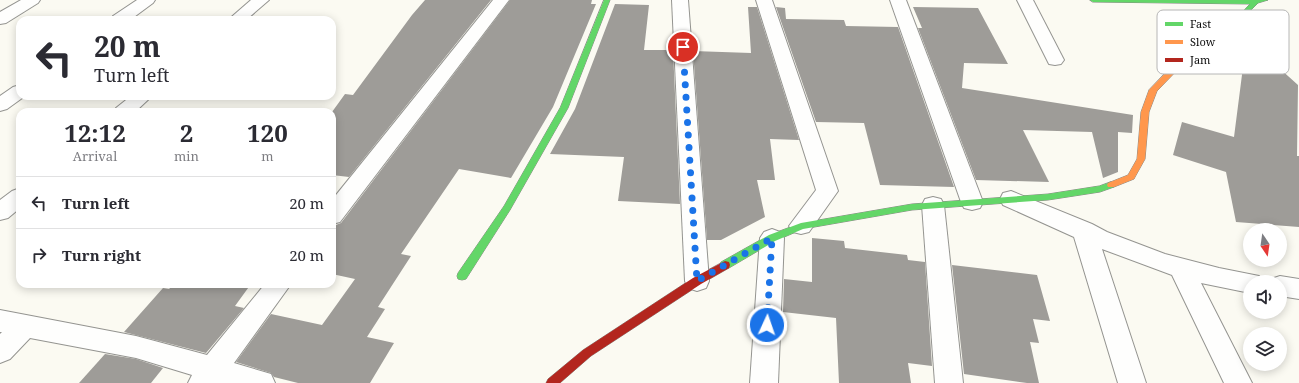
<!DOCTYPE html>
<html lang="en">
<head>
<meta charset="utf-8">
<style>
  :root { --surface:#fff; --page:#f2f2f3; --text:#2b2b33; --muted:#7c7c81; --line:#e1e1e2 }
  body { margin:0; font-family:"Noto Serif",serif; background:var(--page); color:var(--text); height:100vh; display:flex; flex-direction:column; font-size:15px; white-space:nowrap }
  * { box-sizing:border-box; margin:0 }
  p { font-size:13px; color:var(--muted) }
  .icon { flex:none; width:22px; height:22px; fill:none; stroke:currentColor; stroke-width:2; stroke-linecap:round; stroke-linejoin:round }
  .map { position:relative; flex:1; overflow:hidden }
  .panel { position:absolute; left:16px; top:108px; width:320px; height:180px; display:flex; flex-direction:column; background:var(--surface); border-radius:12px; box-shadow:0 2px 10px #0003 }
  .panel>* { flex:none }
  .top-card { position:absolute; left:16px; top:16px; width:320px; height:84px; border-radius:12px; box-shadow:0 2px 10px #0003; background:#fff; color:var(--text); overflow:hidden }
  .needle { width:26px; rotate:167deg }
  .controls { position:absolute; left:1243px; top:223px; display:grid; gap:8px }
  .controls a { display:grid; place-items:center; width:44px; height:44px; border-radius:50%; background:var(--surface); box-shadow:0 2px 10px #0003; font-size:20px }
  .pin { position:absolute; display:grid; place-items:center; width:34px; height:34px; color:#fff; margin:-17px; border:2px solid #fff; border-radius:50%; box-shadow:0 1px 4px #0007 }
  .me { position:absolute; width:44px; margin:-22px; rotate:3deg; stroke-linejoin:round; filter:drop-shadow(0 0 3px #0008) }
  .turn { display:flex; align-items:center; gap:14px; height:84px; padding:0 12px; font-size:18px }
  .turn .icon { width:52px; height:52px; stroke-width:2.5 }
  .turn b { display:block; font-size:28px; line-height:34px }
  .eta { display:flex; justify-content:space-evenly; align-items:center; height:68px; text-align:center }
  .eta b { font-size:24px; font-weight:700; line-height:28px }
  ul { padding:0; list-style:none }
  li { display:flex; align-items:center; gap:12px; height:52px; padding:0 12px; border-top:1px solid var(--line) }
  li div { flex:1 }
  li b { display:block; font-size:15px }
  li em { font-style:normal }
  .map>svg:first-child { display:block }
  .building { fill:#9e9c98 }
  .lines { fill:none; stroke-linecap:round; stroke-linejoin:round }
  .street-casing { stroke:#949490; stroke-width:2 }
  .fast-casing { stroke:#8b8a87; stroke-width:1 }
  .slow-casing { stroke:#8b8a87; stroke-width:1 }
  .jam-casing { stroke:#8b8a87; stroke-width:1 }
  .street { fill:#fefefd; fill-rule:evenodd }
  .fast { fill:#63d668; fill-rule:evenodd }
  .slow { fill:#ff974d; fill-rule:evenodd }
  .jam { fill:#b3261e; fill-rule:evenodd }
  .route { stroke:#1a73e8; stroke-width:7; stroke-dasharray:0 12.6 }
  .key { fill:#fff; stroke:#b6b6b6; stroke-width:1 }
  .key-label { font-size:11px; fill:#0d0d0d }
</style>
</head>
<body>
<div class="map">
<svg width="1299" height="383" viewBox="0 0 1299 383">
  <rect width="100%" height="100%" fill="#fbfaf2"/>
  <g class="building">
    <polygon points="425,0 491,0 349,177 332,175 332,112 345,94 353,95 412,15"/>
    <polygon points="510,0 592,0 591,4 596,4 553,107 511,178 459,169 401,254 411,256 378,307 385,309 367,337 394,343 370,383 298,383 274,377 271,373 236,362 271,314 322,325 355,279 332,274 332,229 336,225 341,223"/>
    <polygon points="615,4 649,5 644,50 673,50 680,204 618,201 624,157 550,154 575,109"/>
    <polygon points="748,7 757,7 799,140 770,139 775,180 757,180 765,217 721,240 707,240 693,51 751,53"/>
    <polygon points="776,7 785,8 786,19 844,20 846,26 898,27 954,187 880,185 864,123 816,122"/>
    <polygon points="913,7 978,8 1008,64 964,63 962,88 1133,115 1132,133 1118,132 1118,172 1103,178 1092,132 1023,130 1049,182 976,180 918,28 922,28"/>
    <polygon points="1243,67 1278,67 1298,85 1297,156 1299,156 1299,227 1236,222 1226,172 1173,155 1182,122 1234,137"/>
    <polygon points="812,238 844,241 845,248 907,255 908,260 925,262 932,366 908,363 911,383 839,383 836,318 783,312 784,279 812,282"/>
    <polygon points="952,265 1037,275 1050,321 1033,319 1039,343 1030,342 1039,383 1027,383 964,374"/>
    <polygon points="174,284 251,284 235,306 244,308 206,353 124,332 163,288 169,289"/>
    <polygon points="105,354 136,359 163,368 151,383 79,383"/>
  </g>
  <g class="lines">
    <defs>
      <g id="street">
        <polygon points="21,0 40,0 38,3 6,23 0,24 0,12"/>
        <polygon points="137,0 155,0 153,3 130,20 111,20 113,16"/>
        <polygon points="251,0 269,0 246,20 228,20"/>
        <polygon points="493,0 509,0 340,222 332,224 332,200"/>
        <polygon points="672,0 688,0 709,281 706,288 697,291 688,288 685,281"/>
        <polygon points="756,0 772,0 838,191 809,232 801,234 793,232 789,226 816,190"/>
        <polygon points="890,0 906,0 983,202 980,208 972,210 964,208 961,202"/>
        <polygon points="1017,0 1033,0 1064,60 1061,64 1055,65 1049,64"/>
        <polygon points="20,85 20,96 25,96 7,109 0,111 0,96 13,87"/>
        <polygon points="131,96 152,96 135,112 113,112 116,108"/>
        <polygon points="20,188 20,208 8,218 0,220 0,200 12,191"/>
        <polygon points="1011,191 1092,224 1107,232 1165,254 1219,268 1259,276 1262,282 1250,282 1250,293 1201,283 1252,383 1224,383 1172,275 1102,249 1146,383 1118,383 1074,237 1003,205 1000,199 1003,193"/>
        <polygon points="933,197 941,199 944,205 963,383 935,383 922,205 925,199"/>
        <polygon points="772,229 780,232 784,238 778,383 750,383 760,238 764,232"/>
        <polygon points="1280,276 1299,279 1299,299 1280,296 1280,282 1270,282 1271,279"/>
        <polygon points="265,284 291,284 234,363 271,374 275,383 188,383 192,375 136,358 30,338 10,359 0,363 0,334 2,332 0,332 0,310 136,336 207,355"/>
      </g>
      <g id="fast">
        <polygon points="604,0 610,0 568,108 510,210 466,279 462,280 458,279 457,276 458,273 504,206 560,108"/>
        <polygon points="1090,0 1268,0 1258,3 1232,29 1180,65 1177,65 1177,61 1228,27 1250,4 1093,2"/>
        <polygon points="1111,182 1115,185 1114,187 1100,192 1048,200 912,210 803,229 775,241 729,268 721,268 720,265 721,262 769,235 801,223 912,204 1048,194 1099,186"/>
      </g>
      <polygon id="slow" points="1177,61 1183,61 1184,63 1157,91 1149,112 1145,159 1135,177 1134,179 1114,187 1108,187 1107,185 1108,183 1128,175 1137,159 1141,112 1149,90"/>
      <polygon id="jam" points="725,261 729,262 730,265 729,268 701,284 591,356 560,383 546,383 548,379 583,350 693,278"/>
    </defs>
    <use href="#street" class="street-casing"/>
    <use href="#fast" class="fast-casing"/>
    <use href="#slow" class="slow-casing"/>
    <use href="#jam" class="jam-casing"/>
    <use href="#street" class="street"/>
    <use href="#fast" class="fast"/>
    <use href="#slow" class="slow"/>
    <use href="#jam" class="jam"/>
  </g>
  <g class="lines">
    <polyline class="route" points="683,47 697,281 772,238 767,325"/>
  </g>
  <rect x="1157" y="10" width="132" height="64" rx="6" class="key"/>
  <rect x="1165" y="22" width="18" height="4" fill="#63d668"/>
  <rect x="1165" y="40" width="18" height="4" fill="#ff974d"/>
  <rect x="1165" y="58" width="18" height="4" fill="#b3261e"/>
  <g class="key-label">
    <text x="1190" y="28">Fast</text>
    <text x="1190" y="46">Slow</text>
    <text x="1190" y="64">Jam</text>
  </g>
</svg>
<div class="controls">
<a><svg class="needle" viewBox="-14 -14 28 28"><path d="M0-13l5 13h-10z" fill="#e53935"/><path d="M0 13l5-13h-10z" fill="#7c7c81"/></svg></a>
<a><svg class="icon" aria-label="sound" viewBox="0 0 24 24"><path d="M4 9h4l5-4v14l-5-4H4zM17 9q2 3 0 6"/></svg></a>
<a><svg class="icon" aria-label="layers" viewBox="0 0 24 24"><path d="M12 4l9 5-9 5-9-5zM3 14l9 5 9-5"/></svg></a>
</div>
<div class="pin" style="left:683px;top:47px;background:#d93025"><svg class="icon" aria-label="arrive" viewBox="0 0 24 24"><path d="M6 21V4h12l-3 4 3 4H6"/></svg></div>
<svg class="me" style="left:767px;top:325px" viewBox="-20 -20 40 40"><circle r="17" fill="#1a73e8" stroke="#fff" stroke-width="3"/><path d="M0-11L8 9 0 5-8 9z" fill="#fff"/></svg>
<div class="top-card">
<div class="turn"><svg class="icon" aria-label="left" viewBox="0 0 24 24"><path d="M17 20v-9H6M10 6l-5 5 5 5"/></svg><div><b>20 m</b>Turn left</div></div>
</div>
<section class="panel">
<div class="eta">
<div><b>12:12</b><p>Arrival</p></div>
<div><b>2</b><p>min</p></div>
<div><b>120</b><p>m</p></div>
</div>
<ul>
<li><svg class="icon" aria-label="left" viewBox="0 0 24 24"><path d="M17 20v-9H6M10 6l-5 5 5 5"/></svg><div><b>Turn left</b></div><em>20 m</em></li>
<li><svg class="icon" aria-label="right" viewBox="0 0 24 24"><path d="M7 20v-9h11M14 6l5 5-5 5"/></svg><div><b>Turn right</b></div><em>20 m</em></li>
</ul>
</section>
</div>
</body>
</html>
